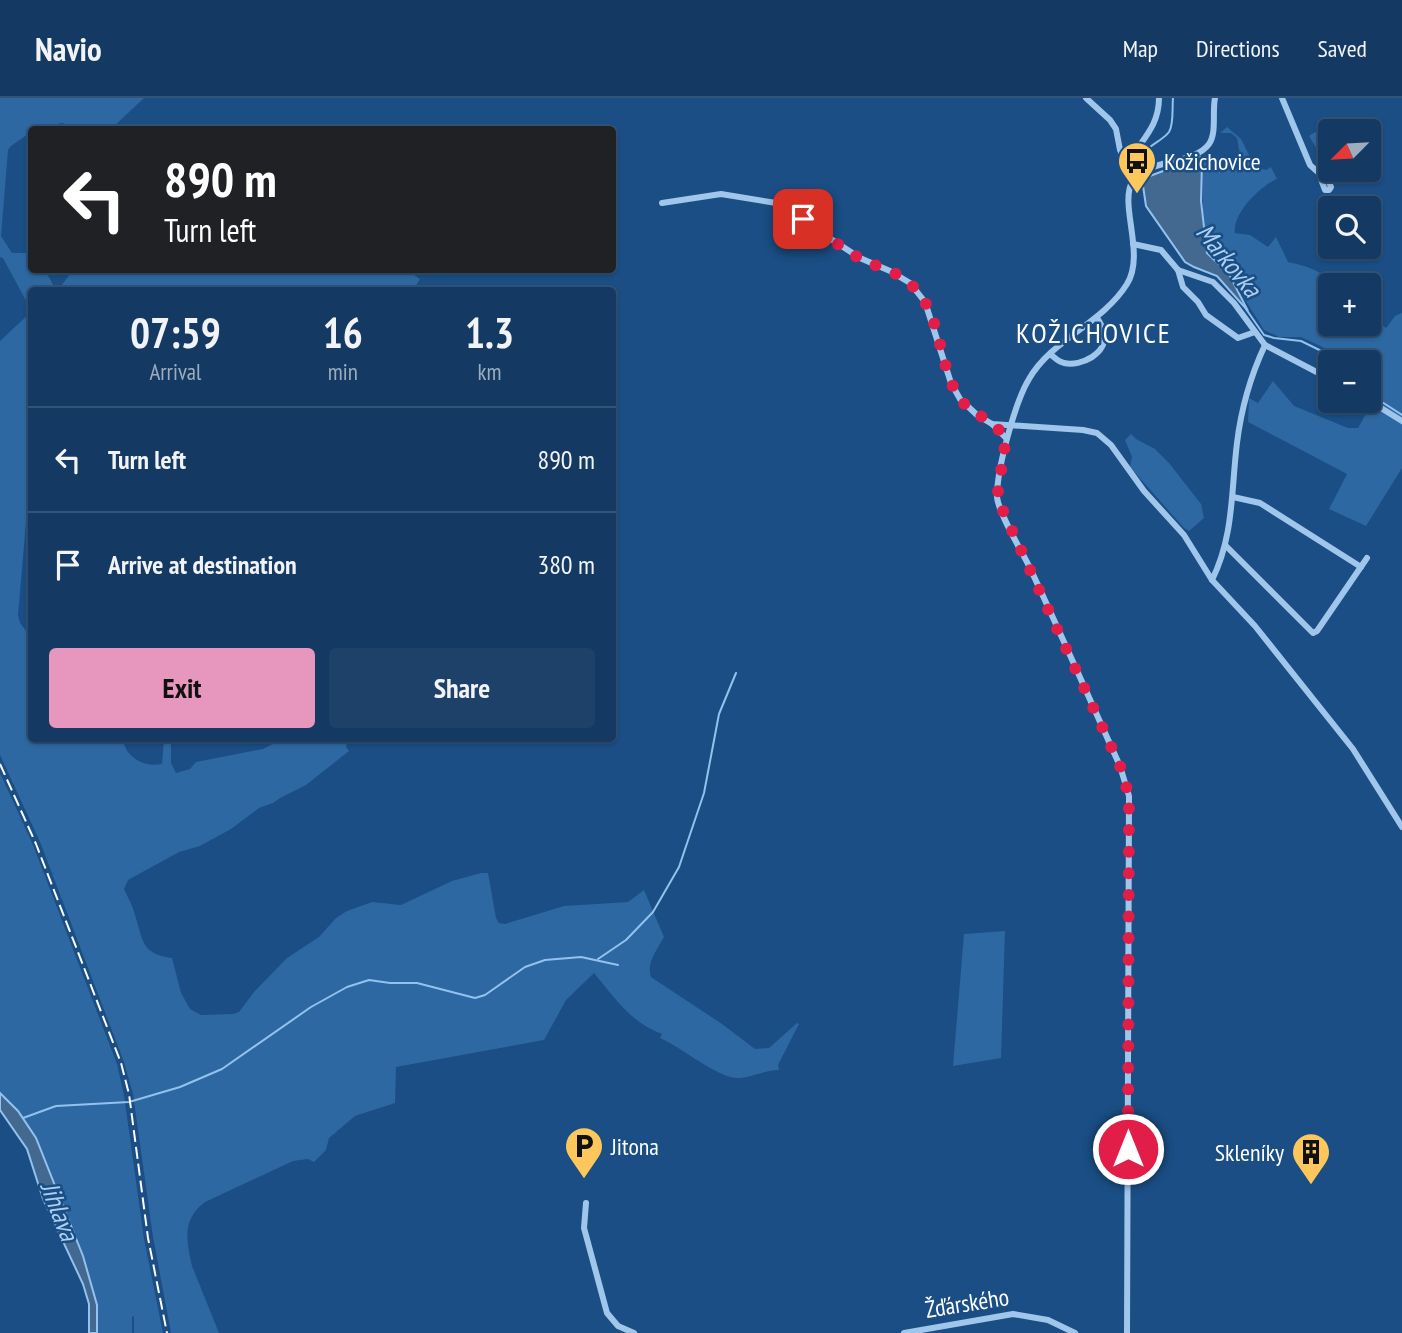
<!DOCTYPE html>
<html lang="en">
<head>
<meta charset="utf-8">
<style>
  :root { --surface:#143a63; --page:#1d4169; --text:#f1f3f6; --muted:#9dadbe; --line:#335478; --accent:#e797bd }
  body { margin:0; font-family:"PT Sans Narrow",sans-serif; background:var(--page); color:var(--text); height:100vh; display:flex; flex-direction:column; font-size:26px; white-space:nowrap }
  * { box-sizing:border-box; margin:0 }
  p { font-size:23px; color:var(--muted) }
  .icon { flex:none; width:38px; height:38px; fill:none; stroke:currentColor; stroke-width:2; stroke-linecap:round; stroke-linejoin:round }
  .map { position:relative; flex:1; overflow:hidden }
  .drawer { position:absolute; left:28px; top:189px; width:588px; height:455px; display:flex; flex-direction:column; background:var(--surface); border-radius:7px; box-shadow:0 2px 5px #0004,0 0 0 2px var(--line) }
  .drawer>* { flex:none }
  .banner { position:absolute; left:28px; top:28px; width:588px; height:147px; border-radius:7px; box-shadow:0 2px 5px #0004,0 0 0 2px var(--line); background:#202124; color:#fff; overflow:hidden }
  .needle { width:46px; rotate:246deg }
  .controls { position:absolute; left:1318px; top:21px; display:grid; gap:14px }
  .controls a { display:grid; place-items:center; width:63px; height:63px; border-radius:7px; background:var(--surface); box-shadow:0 2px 5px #0004,0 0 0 2px var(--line); font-size:35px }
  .pin { position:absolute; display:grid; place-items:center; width:60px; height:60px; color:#fff; margin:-30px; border-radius:14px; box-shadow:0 4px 10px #0006 }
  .me { position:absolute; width:77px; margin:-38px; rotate:0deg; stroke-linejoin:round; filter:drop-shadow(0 0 5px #0008) }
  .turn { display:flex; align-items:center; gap:24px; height:147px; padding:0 21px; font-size:32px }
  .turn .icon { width:91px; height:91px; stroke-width:2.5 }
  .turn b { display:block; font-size:49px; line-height:60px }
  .eta { display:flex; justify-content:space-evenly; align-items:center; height:119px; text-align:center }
  .eta b { font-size:42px; font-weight:800; line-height:49px }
  .cta { display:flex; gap:14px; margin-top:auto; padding:14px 21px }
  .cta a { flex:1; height:80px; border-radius:7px; background:var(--accent); color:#111; font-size:28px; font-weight:800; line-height:80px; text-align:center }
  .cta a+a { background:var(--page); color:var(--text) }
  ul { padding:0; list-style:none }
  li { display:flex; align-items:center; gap:21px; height:105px; padding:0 21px; border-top:2px solid var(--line) }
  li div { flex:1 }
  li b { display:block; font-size:26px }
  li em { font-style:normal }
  header { display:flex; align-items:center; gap:42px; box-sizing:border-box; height:98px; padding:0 35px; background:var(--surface); border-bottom:2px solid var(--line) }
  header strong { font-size:33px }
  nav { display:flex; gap:38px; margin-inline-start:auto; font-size:24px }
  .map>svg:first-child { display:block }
  .green { fill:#2d68a2 }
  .water { fill:#436990; stroke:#93c2ee; stroke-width:2 }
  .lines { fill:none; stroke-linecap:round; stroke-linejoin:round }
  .stream { stroke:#93c2ee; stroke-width:2 }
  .minor { stroke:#a0c6eb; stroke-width:6 }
  .rail { stroke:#fff; stroke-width:2; stroke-dasharray:12 5; stroke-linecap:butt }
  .route { stroke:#e11d48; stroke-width:12; stroke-dasharray:0 21.6 }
  .labels { text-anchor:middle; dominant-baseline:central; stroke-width:5; stroke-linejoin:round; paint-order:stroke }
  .poi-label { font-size:24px; fill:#fff; stroke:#1a4e84; text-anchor:start }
  .street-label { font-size:24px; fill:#fff; stroke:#1a4e84 }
  .water-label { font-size:26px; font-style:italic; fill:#acd0f3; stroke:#1a4e84 }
  .quarter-label { font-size:28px; letter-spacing:2px; fill:#fff; stroke:#1a4e84 }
</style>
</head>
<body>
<header>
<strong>Navio</strong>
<nav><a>Map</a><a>Directions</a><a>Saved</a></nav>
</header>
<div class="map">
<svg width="1402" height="1235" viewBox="0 0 1402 1235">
  <rect width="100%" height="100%" fill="#1a4e84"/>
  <g class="green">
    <polygon points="0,0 144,0 111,31 78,31 62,25 32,32 31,34 11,48 8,52 1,138 12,155 31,155 32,172 45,172 56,192 32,192 31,212 3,160 0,159"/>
    <polygon points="1339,19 1348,33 1330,33 1330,72 1353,72 1336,82 1309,38"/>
    <path d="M1227,29L1241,41L1252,63L1250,68L1266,72L1271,69L1277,81C1260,88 1232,116 1235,135L1250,137L1268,149L1276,139L1288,164C1305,168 1323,172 1333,187H1330V226H1368L1369,217L1386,230L1395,218L1402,215V370L1366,428L1329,411L1347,376L1248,324L1249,300L1258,305L1273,283L1294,308L1348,330H1358L1368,312V264H1349L1346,260L1301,239H1279L1264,232L1229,176L1208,158L1203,124L1202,65L1200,59L1210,56L1231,65L1240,57L1237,40L1231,35H1220Z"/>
    <polygon points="73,172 402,172 408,173 420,181 413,192 58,192"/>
    <path d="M31,214L32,408L27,413L18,517L20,525L31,539L32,640L123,641C125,659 144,670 162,666L164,641H171V665L176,675L190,671L196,664L263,651L282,641H348L346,649L349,653L306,687L280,700L273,705L259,710L231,731L200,748L179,754L128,782L124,791C128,800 133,808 135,817C143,842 141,856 172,860L181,895L190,911L201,917L233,916L239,914L254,894L287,860L319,839L336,820L347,813L372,804L401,807L452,783L481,775H488L496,820L499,825L505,826L564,808L628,804L644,792L664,839C657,852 646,865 651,879L722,926L755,951L769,950L797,925L799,926L778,967L779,972C765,972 753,979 740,980C719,982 682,949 660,940L662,936C630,924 615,900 594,875L566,902L544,942L396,969L395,1005L355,1018L329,1040L326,1052L314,1064L308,1061L293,1063L205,1104C182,1121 186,1142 192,1168L219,1235H171L153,1139L133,996L124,964L40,744L0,657V243Z"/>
    <polygon points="1131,336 1136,341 1155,351 1169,365 1201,406 1204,420 1189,433 1184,430 1130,369 1132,359 1125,342"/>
    <polygon points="0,675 33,747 117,966 124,997 144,1141 163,1235 134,1235 134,1218 132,1219 132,1235 97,1235 98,1224 83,1158 36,1040 18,1013 0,995"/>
    <polygon points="1005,833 1001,960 953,968 964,836"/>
  </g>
  <g class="water">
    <polygon points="1200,59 1202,65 1201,103 1207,155 1229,176 1248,213 1217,178 1194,169 1185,164 1146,108 1142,81"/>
    <polygon points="0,995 18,1013 36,1040 83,1158 97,1207 97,1235 89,1235 89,1206 83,1186 43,1101 27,1051 0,1012"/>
  </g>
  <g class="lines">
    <g class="stream">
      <path d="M1145,68C1138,48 1159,47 1169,34C1174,26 1172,10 1173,0"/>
      <polyline points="1246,211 1264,237 1274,240 1301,243 1344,264"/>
      <polyline points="1368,295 1402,317"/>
      <polyline points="598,861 626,842 653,814 679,769 704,695 719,616 736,575"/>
      <polyline points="23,1020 56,1008 129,1004 180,989 222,971 311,909 347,889 369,882 390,885 417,885 475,900 485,897 525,869 545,862 581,859 618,867"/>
    </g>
    <g class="minor">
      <polyline points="1086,0 1110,22 1116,31 1120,52 1134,81"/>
      <polyline points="1282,0 1310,67 1329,84 1331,89 1329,92 1325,92 1319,76"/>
      <path d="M1128,65C1141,42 1159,29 1159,0"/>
      <polyline points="662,105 721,96 776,105 860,160 890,173 910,185 925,204 951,285 960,301 977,317 992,326 1083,332 1097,335 1111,347 1144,393 1184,437 1212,482 1255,528 1353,651 1402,729"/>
      <polyline points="1133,146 1161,152 1178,172 1213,184 1234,205 1265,247 1330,281"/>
      <polyline points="1178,172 1183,189 1198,204 1206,217 1238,240 1255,234"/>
      <path d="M1050,256C1054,259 1058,264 1064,265C1081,269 1108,255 1104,236C1103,230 1100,224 1097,220"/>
      <polyline points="1368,302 1402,323"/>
      <polyline points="992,326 1006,340"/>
      <polyline points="1233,399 1260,405 1361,469"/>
      <polyline points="1226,448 1313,535 1317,533 1367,460"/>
      <path d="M1212,482C1234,438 1231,393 1237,345C1241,312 1251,277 1265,247"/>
      <polyline points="586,1105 584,1130 607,1215 618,1228 634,1235"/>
      <polyline points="904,1235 1013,1216 1048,1222 1075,1235"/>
      <path d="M1127,1235L1129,698L1120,668C1090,602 1061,536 1030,470C1023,455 997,413 997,398C997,371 1015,304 1029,281C1052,241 1102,226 1127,186C1146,155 1118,106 1133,82C1147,61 1194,67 1209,46C1217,35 1212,14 1215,0"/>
    </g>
    <polyline class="rail" points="0,666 36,746 121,965 129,996 148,1140 167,1235"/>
  </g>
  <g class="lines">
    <path class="route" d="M803,121C822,134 841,150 861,161C877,169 896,173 909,185C942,212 937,263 958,298C966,311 979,316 991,325C997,329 1001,335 1006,340L997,400L1120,668L1129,698L1128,1051"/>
  </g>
  <defs>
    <symbol id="bus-pin" viewBox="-11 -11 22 30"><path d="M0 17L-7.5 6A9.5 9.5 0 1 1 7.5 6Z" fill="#fdc75c" stroke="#1a4e84"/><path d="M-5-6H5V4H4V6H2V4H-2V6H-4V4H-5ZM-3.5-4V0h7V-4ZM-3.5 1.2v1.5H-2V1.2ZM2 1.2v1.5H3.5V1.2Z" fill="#111"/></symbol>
    <symbol id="parking-pin" viewBox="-11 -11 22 30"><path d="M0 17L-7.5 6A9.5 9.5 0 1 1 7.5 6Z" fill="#fdc75c" stroke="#1a4e84"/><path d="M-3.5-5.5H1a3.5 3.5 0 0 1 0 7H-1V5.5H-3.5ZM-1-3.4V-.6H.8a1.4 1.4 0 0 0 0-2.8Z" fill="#111"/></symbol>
    <symbol id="building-pin" viewBox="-11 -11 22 30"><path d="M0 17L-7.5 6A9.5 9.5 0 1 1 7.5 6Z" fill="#fdc75c" stroke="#1a4e84"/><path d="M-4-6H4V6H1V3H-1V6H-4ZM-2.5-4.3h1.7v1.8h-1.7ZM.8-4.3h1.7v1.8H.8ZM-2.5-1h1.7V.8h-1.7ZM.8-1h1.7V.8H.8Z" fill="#111"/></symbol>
  </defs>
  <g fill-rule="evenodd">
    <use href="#bus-pin" x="1115" y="41" width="44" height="60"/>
    <use href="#parking-pin" x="562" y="1026" width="44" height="60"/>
    <use href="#building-pin" x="1289" y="1032" width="44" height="60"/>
  </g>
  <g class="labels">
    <g class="poi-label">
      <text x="1164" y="63">Kožichovice</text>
      <text x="611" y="1048">Jitona</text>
      <text x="1284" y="1054" text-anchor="end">Skleníky</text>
    </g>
    <g class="street-label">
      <text transform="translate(967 1205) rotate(-9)">Žďárského</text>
    </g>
    <g class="water-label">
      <text transform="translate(1229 162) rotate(51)">Markovka</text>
      <text transform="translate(60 1113) rotate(69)">Jihlava</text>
    </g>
    <g class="quarter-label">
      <text x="1094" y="234">KOŽICHOVICE</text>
    </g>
  </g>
</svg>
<div class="controls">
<a><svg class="needle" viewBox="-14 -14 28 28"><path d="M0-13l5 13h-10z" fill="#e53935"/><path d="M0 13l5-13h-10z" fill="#9dadbe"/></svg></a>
<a><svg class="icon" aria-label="search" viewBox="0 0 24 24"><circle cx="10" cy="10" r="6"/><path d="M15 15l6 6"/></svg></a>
<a>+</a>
<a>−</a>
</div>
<div class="pin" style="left:803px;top:121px;background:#d93025"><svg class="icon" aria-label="arrive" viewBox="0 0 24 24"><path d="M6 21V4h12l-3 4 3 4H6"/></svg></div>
<svg class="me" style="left:1128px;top:1051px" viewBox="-20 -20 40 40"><circle r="17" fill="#e11d48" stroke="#fff" stroke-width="3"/><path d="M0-11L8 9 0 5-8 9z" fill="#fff"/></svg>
<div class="banner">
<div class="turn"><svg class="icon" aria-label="left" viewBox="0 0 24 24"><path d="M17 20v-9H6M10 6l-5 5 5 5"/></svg><div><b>890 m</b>Turn left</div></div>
</div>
<section class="drawer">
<div class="eta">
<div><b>07:59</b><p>Arrival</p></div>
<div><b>16</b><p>min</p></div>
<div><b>1.3</b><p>km</p></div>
</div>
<ul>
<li><svg class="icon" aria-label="left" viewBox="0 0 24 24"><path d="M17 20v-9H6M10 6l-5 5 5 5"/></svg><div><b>Turn left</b></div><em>890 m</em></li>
<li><svg class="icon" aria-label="arrive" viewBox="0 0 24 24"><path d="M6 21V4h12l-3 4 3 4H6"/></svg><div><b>Arrive at destination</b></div><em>380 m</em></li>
</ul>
<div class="cta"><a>Exit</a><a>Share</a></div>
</section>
</div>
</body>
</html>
